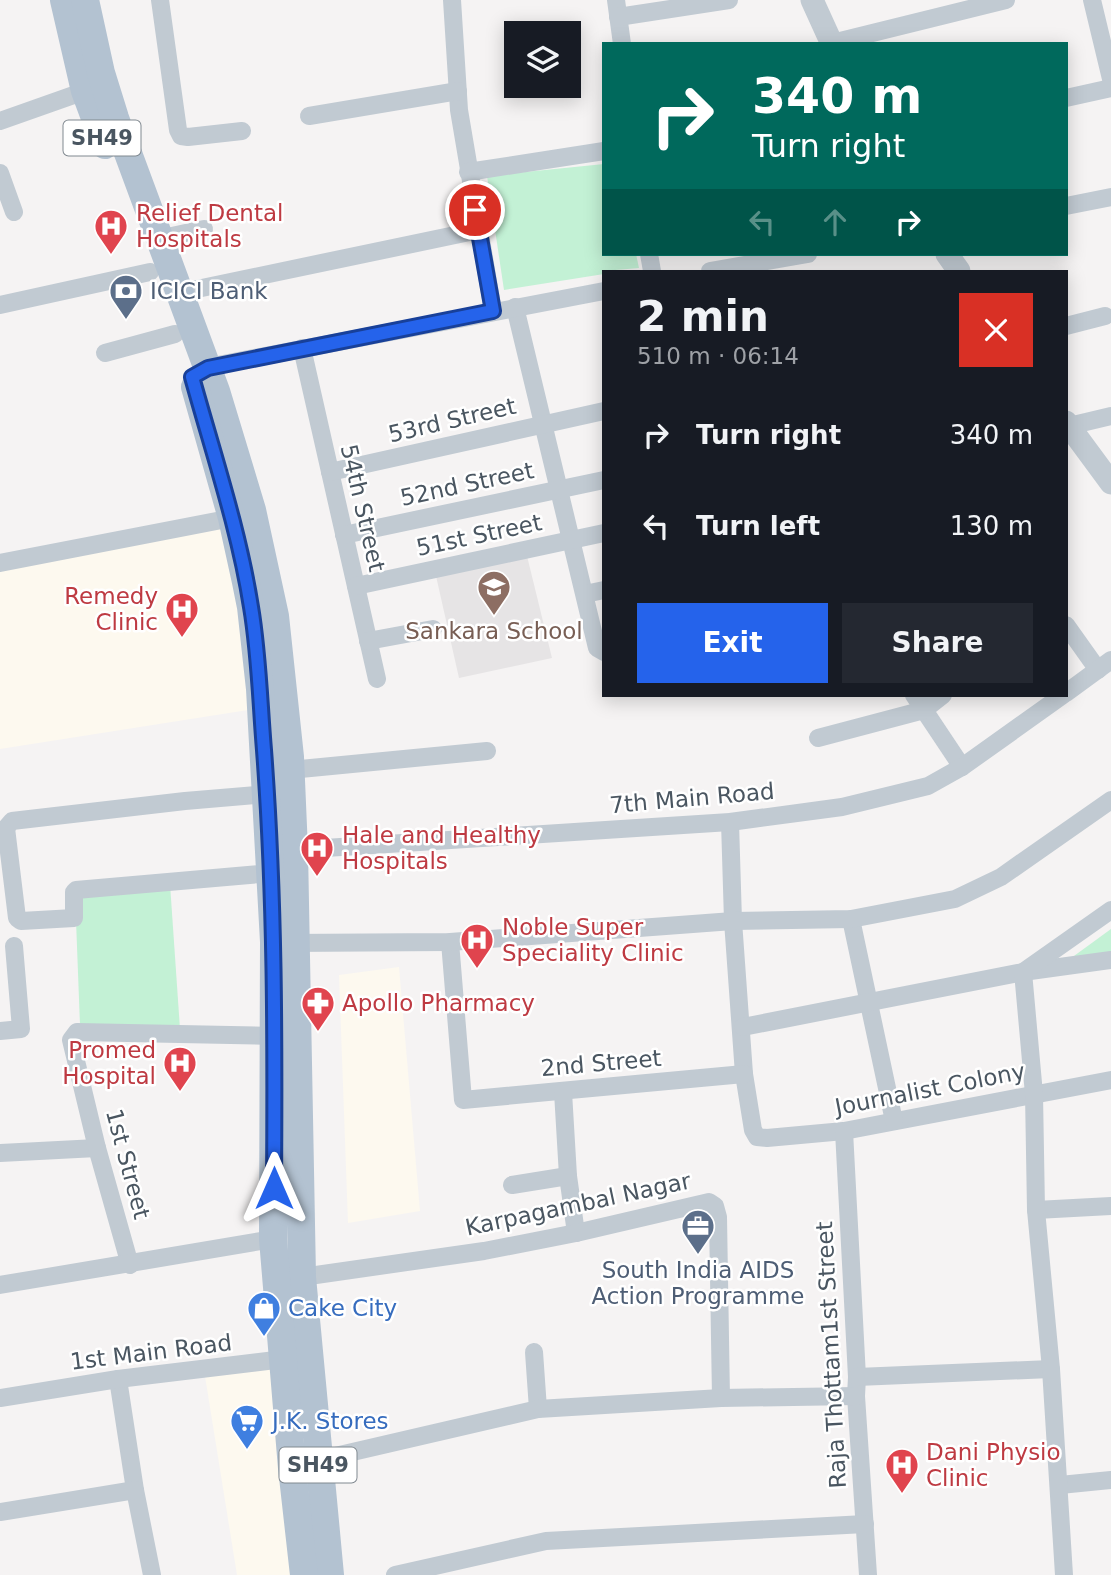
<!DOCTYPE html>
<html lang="en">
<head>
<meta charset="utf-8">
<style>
  :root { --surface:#171b24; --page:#242831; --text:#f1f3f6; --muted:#9ea1a6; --accent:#2563eb }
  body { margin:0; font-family:"DejaVu Sans",sans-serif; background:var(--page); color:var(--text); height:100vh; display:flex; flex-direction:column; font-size:26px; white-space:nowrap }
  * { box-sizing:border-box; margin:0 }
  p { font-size:23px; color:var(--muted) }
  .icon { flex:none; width:38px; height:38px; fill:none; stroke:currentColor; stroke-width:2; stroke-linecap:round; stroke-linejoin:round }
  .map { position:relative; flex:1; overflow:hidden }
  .details { position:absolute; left:602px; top:270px; width:466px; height:427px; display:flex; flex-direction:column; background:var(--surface); border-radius:0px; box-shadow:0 4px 18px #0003 }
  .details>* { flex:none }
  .top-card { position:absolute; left:602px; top:42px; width:466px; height:214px; border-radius:0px; box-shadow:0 4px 18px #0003; background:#00695c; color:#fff; overflow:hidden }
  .buttons { position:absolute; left:504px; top:21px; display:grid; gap:14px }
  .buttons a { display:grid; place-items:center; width:77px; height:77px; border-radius:0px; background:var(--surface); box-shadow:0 4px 18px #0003; font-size:35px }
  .pin { position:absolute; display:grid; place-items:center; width:60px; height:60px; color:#fff; margin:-30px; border:4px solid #fff; border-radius:50%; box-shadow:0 2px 7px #0007 }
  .me { position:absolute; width:77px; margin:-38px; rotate:0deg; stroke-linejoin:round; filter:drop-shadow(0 0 5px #0008) }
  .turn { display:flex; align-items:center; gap:24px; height:147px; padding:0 35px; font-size:32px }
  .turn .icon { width:91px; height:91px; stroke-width:2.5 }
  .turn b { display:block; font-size:49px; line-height:60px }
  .lanes { display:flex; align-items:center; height:66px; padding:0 35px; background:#0003; justify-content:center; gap:35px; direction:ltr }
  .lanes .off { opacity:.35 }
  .round { display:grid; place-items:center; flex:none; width:74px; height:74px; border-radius:0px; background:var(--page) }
  .headline { display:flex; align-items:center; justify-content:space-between; height:119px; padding:0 35px }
  h1 { font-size:42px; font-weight:700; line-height:52px }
  .cta { display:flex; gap:14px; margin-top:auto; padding:14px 35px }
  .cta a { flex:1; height:80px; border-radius:0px; background:var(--accent); color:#fff; font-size:28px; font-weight:700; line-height:80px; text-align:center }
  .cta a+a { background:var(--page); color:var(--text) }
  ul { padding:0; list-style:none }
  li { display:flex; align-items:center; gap:21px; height:91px; padding:0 35px }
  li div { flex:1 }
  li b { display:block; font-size:26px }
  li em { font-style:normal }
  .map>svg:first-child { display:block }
  .commercial { fill:#fdf9ef }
  .education { fill:#e6e4e5 }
  .green { fill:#c3f1d5 }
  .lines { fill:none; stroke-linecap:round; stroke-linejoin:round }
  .minor { stroke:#c1cad2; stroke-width:18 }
  .tertiary { stroke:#c1cad2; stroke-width:23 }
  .primary { stroke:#b3c2d1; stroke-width:28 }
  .route-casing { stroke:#184099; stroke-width:18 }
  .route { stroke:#2563eb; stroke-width:12 }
  .labels { text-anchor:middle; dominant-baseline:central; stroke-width:5; stroke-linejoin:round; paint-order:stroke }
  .shield { fill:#fff; stroke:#808990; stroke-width:2 }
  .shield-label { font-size:21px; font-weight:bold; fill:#4a5661 }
  .health-label { font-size:23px; fill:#be3a42; stroke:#fff; text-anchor:start }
  .service-label { font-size:23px; fill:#4e5e75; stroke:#fff; text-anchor:start }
  .street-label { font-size:23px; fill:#4a5661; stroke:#fff }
  .education-label { font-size:23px; fill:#785e54; stroke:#fff }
  .shop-label { font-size:23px; fill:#366cbe; stroke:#fff; text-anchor:start }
</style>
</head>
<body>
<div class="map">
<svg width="1111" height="1575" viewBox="0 0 1111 1575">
  <rect width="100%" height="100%" fill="#f5f3f3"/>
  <g class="commercial">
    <polygon points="232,518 261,708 0,749 0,568"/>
    <polygon points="399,967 420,1211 348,1223 339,975"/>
    <polygon points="284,1360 304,1575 237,1575 204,1370"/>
  </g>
  <polygon class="education" points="527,556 552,658 459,678 436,576"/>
  <g class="green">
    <polygon points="604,164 604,254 636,254 639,268 604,271 604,274 504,290 487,176"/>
    <polygon points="170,884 180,1029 80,1025 75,894"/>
    <polygon points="1111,929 1111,956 1063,964"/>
  </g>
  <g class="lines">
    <g class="minor">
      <polyline points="160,0 178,130 181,136 188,137 242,131"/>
      <polyline points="452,0 459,110 493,311"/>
      <polyline points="616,0 622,44"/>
      <polyline points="1092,0 1111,79"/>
      <polyline points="618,17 729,0"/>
      <polyline points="832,43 1006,0"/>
      <polyline points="1066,98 1111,88"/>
      <polyline points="309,116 458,91"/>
      <polyline points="0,121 85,91"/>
      <polyline points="468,172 604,151"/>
      <polyline points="0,173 14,212"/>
      <polyline points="1066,206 1111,197"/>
      <polyline points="158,239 204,229"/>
      <polyline points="649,254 652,271"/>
      <polyline points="710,271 808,254"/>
      <polyline points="178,293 479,230"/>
      <polyline points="0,305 150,272"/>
      <polyline points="515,307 597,648 604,652"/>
      <polyline points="1066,326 1105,316"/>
      <polyline points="302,348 377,679"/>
      <polyline points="105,353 175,334"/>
      <polyline points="200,373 208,367 604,291"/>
      <polyline points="1069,426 1111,416"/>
      <polyline points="330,472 604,411"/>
      <polyline points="344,535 604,480"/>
      <polyline points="0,563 232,518"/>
      <polyline points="356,586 604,533"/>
      <polyline points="585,594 604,590"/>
      <polyline points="1066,625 1098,670"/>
      <polyline points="368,641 433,629"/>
      <polyline points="1066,693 1111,660"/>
      <polyline points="914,695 962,767"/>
      <polyline points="818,738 924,710 943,695"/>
      <polyline points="290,770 487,751"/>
      <polyline points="267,794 185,801 12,821 6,828 17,918 21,921 74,918 74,892 76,890 272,873"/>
      <polyline points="730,822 733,921 744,1074 753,1130 757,1137 767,1138 844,1131 1111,1080"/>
      <polyline points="294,850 730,822 842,807 928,786 962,767 1063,695"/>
      <polyline points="851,919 894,1121"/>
      <polyline points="450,942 463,1100 744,1074"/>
      <polyline points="285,943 450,942 733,921 851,919 955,899 1001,877 1111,800"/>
      <polyline points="743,1027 1023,972 1111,960"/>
      <polyline points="0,1031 21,1029 14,946"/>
      <polyline points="563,1092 568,1176 576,1233"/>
      <polyline points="844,1131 857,1377 856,1396 868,1575"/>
      <polyline points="0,1153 97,1148"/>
      <polyline points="512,1185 568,1176"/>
      <polyline points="1036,1210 1111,1206"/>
      <polyline points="130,1265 97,1148 71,1040 77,1032 275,1036"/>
      <polyline points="302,1277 484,1251 576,1233 709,1202 715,1206 718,1217 721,1398"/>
      <polyline points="0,1285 273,1239"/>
      <polyline points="534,1352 538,1409"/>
      <polyline points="857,1377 1051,1369"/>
      <polyline points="118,1379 135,1490 152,1575"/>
      <polyline points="0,1398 118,1379 292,1358"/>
      <polyline points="318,1460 538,1409 721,1398 856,1396"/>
      <polyline points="1060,1485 1111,1480"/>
      <polyline points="0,1512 135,1490"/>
      <polyline points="395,1575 546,1541 865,1524"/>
      <polyline points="1064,1575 1051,1369 1036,1210 1034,1094 1023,972 1111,910"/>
    </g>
    <g class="tertiary">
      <polyline points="812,0 832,44"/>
      <polyline points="947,254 959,271"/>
      <polyline points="1066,422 1111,483"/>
    </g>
    <g class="primary">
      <polyline points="64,0 85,91 105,145"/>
      <polyline points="85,0 101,73 115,118 216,391 252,510 275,616 290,757 294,850 302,1277 330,1575"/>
      <polyline points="195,387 232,518 246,582 251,607 260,689 274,942 273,1239 292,1468 304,1575"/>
    </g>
  </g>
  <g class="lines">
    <defs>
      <path id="route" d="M274,1188C275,1042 275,896 264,750C260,702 259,654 251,607C239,530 213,453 192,377L208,368L493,311L475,210"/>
    </defs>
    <use href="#route" class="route-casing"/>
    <use href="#route" class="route"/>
  </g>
  <defs>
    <symbol id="hospital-pin" viewBox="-11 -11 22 30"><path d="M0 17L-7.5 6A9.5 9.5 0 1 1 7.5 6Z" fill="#e0444e" stroke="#fff"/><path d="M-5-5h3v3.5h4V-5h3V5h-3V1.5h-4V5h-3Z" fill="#fff"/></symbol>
    <symbol id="bank-pin" viewBox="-11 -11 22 30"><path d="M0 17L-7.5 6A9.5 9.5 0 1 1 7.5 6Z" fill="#5c6f8a" stroke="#fff"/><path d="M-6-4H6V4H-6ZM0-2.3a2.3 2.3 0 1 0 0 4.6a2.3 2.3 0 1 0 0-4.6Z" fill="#fff"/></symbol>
    <symbol id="school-pin" viewBox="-11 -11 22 30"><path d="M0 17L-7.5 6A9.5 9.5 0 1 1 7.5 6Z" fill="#8d6e63" stroke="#fff"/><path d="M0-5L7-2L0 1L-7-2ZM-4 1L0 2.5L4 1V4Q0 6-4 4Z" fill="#fff"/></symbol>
    <symbol id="pharmacy-pin" viewBox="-11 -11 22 30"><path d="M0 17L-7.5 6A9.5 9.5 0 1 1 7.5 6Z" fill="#e0444e" stroke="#fff"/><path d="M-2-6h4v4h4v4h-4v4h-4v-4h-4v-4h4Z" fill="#fff"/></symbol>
    <symbol id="office-pin" viewBox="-11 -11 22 30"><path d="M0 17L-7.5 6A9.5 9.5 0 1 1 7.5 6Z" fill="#5c6f8a" stroke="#fff"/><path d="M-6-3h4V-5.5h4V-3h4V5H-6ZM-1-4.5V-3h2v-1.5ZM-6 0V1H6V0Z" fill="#fff"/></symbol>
    <symbol id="shop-pin" viewBox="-11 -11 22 30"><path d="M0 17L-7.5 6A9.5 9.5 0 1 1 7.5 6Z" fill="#3f7fe0" stroke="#fff"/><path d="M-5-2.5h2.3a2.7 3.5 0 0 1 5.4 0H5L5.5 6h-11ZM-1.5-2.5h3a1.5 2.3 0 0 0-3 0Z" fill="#fff"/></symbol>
    <symbol id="supermarket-pin" viewBox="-11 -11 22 30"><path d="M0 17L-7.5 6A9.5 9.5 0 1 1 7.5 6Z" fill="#3f7fe0" stroke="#fff"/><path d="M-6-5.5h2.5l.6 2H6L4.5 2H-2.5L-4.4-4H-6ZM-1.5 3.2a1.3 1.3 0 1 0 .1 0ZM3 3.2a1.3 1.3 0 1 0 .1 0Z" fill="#fff"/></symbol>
  </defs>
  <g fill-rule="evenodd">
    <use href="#hospital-pin" x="92" y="207" width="38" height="52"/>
    <use href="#bank-pin" x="107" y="272" width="38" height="52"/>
    <use href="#school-pin" x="475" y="568" width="38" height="52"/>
    <use href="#hospital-pin" x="163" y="590" width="38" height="52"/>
    <use href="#hospital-pin" x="298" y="829" width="38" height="52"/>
    <use href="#hospital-pin" x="458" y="921" width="38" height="52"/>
    <use href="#pharmacy-pin" x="299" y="984" width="38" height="52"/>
    <use href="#hospital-pin" x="161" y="1044" width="38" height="52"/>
    <use href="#office-pin" x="679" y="1207" width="38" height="52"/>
    <use href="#shop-pin" x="245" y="1289" width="38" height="52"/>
    <use href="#supermarket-pin" x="228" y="1402" width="38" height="52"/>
    <use href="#hospital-pin" x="883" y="1446" width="38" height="52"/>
  </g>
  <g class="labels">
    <g class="shield">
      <rect x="63.5" y="120.5" width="77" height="35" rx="5"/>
      <rect x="279.5" y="1447.5" width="77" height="35" rx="5"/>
    </g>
    <g class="shield-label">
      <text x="102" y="138">SH49</text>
      <text x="318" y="1465">SH49</text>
    </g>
    <g class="health-label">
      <text x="136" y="213">Relief Dental<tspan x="136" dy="26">Hospitals</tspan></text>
      <text x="158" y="596" text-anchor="end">Remedy<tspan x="158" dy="26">Clinic</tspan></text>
      <text x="342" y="835">Hale and Healthy<tspan x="342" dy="26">Hospitals</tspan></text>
      <text x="502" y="927">Noble Super<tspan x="502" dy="26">Speciality Clinic</tspan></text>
      <text x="342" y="1003">Apollo Pharmacy</text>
      <text x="156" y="1050" text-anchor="end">Promed<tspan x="156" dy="26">Hospital</tspan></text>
      <text x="926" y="1452">Dani Physio<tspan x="926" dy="26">Clinic</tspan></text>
    </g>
    <g class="service-label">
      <text x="150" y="291">ICICI Bank</text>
      <text x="698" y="1270" text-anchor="middle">South India AIDS<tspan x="698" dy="26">Action Programme</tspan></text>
    </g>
    <g class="street-label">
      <text transform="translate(452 420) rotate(-13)">53rd Street</text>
      <text transform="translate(467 484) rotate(-12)">52nd Street</text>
      <text transform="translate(363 508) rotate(77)">54th Street</text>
      <text transform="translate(479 535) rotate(-12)">51st Street</text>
      <text transform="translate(692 798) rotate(-5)">7th Main Road</text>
      <text transform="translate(601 1063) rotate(-5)">2nd Street</text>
      <text transform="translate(930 1089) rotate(-11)">Journalist Colony</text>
      <text transform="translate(128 1164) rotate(75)">1st Street</text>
      <text transform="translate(578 1204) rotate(-12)">Karpagambal Nagar</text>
      <text transform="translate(151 1352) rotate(-7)">1st Main Road</text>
      <text transform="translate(831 1355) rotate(-93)">Raja Thottam1st Street</text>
    </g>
    <g class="education-label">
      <text x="494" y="631">Sankara School</text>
    </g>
    <g class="shop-label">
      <text x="288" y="1308">Cake City</text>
      <text x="272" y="1421">J.K. Stores</text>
    </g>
  </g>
</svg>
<div class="buttons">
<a><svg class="icon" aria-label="layers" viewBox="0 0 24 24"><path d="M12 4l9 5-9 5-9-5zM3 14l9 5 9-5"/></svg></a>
</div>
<div class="pin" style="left:475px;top:210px;background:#d93025"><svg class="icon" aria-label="arrive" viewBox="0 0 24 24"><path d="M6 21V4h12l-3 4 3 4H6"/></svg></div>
<svg class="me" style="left:274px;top:1188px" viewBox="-20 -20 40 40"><path d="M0-17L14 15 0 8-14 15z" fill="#2563eb" stroke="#fff" stroke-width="4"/></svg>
<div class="top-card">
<div class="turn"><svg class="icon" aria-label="right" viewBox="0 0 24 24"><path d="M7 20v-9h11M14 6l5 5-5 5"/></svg><div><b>340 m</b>Turn right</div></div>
<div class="lanes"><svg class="icon off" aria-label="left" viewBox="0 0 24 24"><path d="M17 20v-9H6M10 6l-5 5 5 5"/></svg><svg class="icon off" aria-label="ahead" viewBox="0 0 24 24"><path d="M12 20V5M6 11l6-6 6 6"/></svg><svg class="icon" aria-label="right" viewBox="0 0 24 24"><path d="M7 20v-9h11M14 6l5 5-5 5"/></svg></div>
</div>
<section class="details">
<div class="headline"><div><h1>2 min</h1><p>510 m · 06:14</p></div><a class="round" style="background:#d93025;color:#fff"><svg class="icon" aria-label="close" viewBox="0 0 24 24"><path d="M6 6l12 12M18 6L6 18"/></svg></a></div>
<ul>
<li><svg class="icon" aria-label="right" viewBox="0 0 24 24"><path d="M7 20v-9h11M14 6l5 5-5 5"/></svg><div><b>Turn right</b></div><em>340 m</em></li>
<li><svg class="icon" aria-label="left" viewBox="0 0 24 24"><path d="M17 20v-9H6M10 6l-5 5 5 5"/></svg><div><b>Turn left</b></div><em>130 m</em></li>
</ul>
<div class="cta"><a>Exit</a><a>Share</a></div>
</section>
</div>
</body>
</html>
